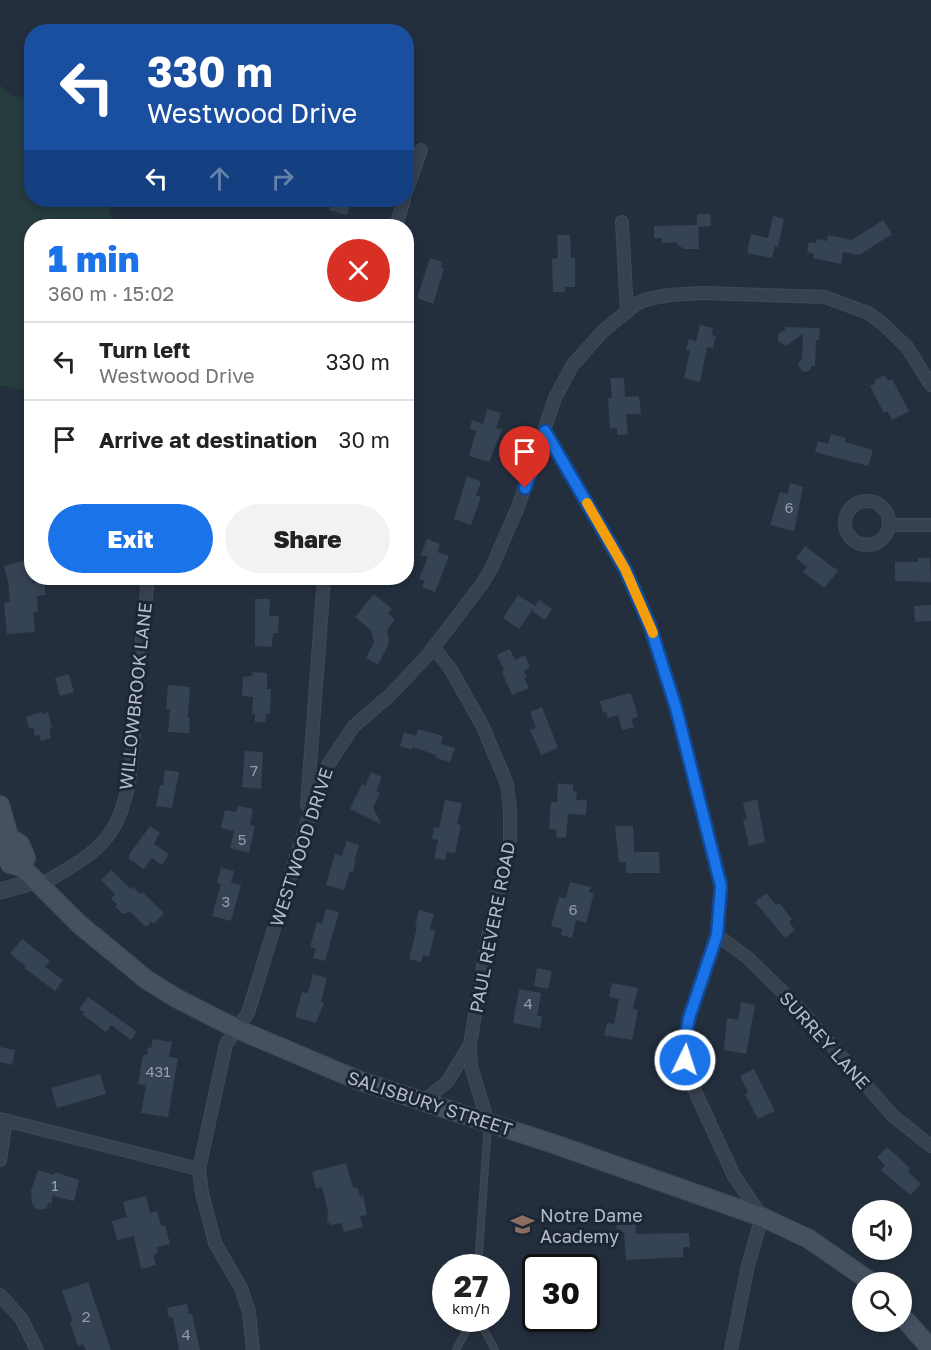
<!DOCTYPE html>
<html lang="en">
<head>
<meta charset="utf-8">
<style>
  :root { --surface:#fff; --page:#f2f2f2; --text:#222; --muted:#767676; --line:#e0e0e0; --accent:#1a73e8 }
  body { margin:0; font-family:"Golos Text",sans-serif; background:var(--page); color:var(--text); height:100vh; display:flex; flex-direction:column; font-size:22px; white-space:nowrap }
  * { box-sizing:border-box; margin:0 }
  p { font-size:20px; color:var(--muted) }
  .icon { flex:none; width:33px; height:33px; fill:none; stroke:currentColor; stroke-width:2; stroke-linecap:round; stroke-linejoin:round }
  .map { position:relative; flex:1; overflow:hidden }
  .details { position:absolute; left:24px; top:219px; width:390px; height:366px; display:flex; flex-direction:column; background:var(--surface); border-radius:24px; box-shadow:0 3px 9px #0003 }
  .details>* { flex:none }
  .hud { position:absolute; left:24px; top:24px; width:390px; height:183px; border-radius:24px; box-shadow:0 3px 9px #0003; background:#1a4fa0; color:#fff; overflow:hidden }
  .fabs { position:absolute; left:852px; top:1200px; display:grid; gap:12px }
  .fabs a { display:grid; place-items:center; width:60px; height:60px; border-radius:50%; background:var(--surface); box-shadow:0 3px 9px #0003; font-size:30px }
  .speed { position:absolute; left:432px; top:1254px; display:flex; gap:12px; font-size:30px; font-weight:700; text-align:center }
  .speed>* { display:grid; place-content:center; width:78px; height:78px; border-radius:50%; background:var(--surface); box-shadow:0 3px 9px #0003; line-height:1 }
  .speed small { font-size:15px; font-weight:400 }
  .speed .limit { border:3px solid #111; border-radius:9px; background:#fff; color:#111 }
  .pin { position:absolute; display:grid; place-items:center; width:51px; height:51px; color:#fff; margin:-62px -26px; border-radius:50% 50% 50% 0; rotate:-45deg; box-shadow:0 0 6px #0007 }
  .pin .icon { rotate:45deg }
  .me { position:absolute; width:66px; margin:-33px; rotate:4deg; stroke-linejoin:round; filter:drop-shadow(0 0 4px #0008) }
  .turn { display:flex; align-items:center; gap:21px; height:126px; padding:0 24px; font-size:27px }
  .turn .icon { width:78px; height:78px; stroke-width:2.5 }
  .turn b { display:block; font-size:42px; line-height:51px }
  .lanes { display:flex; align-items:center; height:57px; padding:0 24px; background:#0003; justify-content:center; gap:30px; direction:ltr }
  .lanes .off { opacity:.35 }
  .round { display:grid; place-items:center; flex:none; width:63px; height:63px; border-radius:32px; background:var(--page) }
  .headline { display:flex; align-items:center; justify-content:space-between; height:102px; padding:0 24px }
  h1 { font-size:36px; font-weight:800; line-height:45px; color:var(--accent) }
  .button { display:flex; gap:12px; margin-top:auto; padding:12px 24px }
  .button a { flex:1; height:69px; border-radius:36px; background:var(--accent); color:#fff; font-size:24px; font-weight:800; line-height:69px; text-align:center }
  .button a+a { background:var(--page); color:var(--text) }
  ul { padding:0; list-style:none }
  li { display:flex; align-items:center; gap:18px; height:78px; padding:0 24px; border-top:2px solid var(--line) }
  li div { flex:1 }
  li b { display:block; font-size:22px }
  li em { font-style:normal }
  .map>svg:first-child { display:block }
  .green { fill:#263c3f }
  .building { fill:#364354 }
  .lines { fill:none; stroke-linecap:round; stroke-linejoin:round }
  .service-casing { stroke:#414a57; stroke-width:8 }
  .minor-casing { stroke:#414a57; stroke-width:14 }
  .tertiary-casing { stroke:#414a57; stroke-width:17 }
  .secondary-casing { stroke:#414a57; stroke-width:20 }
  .service { stroke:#38414e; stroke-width:6 }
  .minor { stroke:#38414e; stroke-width:12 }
  .tertiary { stroke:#38414e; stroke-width:15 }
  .secondary { stroke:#465061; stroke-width:18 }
  .route-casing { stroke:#114b97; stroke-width:15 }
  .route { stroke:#1a73e8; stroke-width:10 }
  .slow { stroke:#f59e0b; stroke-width:10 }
  .labels { text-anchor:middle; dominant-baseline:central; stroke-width:6; stroke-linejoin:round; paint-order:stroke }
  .number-label { font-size:15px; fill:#929caa }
  .street-label { font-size:18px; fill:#b4bcc9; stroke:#1d2633 }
  .poi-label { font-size:18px; fill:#b4bcc9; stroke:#1d2633; text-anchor:start }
</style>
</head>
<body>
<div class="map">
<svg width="931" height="1350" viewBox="0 0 931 1350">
  <rect width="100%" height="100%" fill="#242f3e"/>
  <polygon class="green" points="0,84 2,88 13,97 31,96 32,200 107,200 109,213 117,226 32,226 32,391 29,391 0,385"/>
  <g class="building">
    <polygon points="332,200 348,200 346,204 350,205 347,215 329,210"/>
    <polygon points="697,214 710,214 711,226 698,227 699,249 685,249 679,246 676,242 662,243 662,238 654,238 654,226 697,225"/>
    <polygon points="773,216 784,219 778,247 775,246 772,258 747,253 751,234 768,238"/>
    <polygon points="883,220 892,234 859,255 843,252 841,264 813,258 814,254 807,252 809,242 816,243 817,239 827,241 828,235 852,240"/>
    <polygon points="557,235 570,235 571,258 575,258 575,287 565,287 565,292 553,292 552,259 558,258"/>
    <polygon points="430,258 442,262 441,268 444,269 433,304 417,298"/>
    <polygon points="700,325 713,328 712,335 716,336 713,348 707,347 700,382 684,378 690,351 686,350 689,339 696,341"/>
    <polygon points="785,327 820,328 819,340 816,340 815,366 812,366 809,371 803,372 798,365 802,358 803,334 785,346 778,341 778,334 785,330"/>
    <polygon points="885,375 888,381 892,379 909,411 892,420 887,411 884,413 870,386 875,383 874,381"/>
    <polygon points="610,378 624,378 625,397 639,396 641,414 626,414 628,434 617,435 617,428 610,428 608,398 612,398"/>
    <polygon points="487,409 501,413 496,428 502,430 489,462 469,456 476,431 470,429 472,420 483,424"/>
    <polygon points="831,434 846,438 845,442 873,450 868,466 815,452 818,441 828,444"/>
    <polygon points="467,476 481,482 476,495 481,497 471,525 454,519"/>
    <polygon points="790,483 803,487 794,531 770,525 780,492 788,494"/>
    <polygon points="427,539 440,544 437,552 449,556 435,592 422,587 425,581 419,579 428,557 421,555"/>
    <polygon points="805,546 838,571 824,588 803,572 807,567 796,558"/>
    <polygon points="918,558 930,558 931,582 895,581 895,562 918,562"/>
    <polygon points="27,560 33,583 44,582 46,595 37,596 38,612 33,612 35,632 7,634 4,603 10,602 8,581 4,566"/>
    <polygon points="374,594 392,609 388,614 395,619 387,630 389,643 378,665 366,658 374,642 371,630 355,617"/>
    <polygon points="518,595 535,606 519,629 503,618"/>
    <polygon points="255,599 270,599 269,616 279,616 278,633 273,633 272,647 255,646"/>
    <polygon points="539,600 552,609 545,620 532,611"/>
    <polygon points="931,605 931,621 915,622 914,606"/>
    <polygon points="510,649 515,660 525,655 530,667 524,670 527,677 524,678 529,688 512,695 502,672 504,670 497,655"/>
    <polygon points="253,672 267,673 267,689 271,689 270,714 266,714 265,722 255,722 255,714 252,714 253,697 242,696 243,677 252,676"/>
    <polygon points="69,674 74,692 60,696 55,678"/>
    <polygon points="168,685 190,687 188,718 190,718 189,733 168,732 170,709 166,709"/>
    <polygon points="631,693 638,717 631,719 634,727 622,730 618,715 608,718 606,712 603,713 600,701"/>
    <polygon points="542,707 558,748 541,755 530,730 536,728 530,712"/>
    <polygon points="41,712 42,714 48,712 52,727 50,728 51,731 49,732 51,738 41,741 39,735 35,736 33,727 29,728 26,717"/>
    <polygon points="418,729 443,736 441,744 455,748 450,762 436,758 436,755 413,747 412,750 400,746 404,732 416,736"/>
    <polygon points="245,751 263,752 261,789 242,787"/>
    <polygon points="165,770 179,772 172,808 156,806 160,785 163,786"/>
    <polygon points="371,772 382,777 376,791 380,793 373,807 381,824 350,809 362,784 365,786"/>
    <polygon points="558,783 573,785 573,791 577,792 576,800 587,800 586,815 568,814 566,838 556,837 557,830 549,829 551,802 557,802"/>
    <polygon points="757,799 765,842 749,846 743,820 747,819 743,803"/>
    <polygon points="445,800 462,803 457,824 461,825 455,853 447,852 445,860 434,858 438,840 432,839 434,827 439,828"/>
    <polygon points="238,806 253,809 250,825 255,826 249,853 230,848 234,831 221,828 225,810 236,812"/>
    <polygon points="150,826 160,833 154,844 169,854 162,865 152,858 144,869 129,859 129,855"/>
    <polygon points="615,826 633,826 634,852 659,852 660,873 626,873 626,862 619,862"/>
    <polygon points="347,841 359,845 354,861 356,861 353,872 350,871 344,890 326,885 335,854 342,856"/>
    <polygon points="221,868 234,871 231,883 241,885 231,921 212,916 221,884 217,883"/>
    <polygon points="111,870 131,889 133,887 140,894 142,892 164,913 154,924 151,922 146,927 130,912 123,914 115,906 117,904 111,899 115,894 101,880"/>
    <polygon points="570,882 591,887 589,892 594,893 586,923 576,920 572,938 561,935 562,929 551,926 559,897 566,898"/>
    <polygon points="766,893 776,905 779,903 792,919 789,922 795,930 785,938 755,902"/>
    <polygon points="326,909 339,912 325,961 313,958 316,949 310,947 317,922 322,924"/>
    <polygon points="419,910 434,914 430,929 435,930 429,957 423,955 421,962 409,959 417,927 415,926"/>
    <polygon points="22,939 50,961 45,967 63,980 55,991 24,968 26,966 10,954"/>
    <polygon points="537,968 552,971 548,989 534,986"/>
    <polygon points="313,974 327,978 321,1002 324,1003 316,1023 295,1017 302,992 308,993"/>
    <polygon points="612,983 638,988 633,1009 638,1010 632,1040 604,1035 607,1023 614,1024 619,999 609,997"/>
    <polygon points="519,989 541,993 537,1016 542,1016 540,1028 513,1023"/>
    <polygon points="88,997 137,1032 131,1040 111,1025 106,1032 82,1014 84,1012 79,1009"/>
    <polygon points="741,1002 755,1005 746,1054 724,1050 727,1018 738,1020"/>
    <polygon points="153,1039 172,1042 169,1057 178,1058 168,1117 141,1113 146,1085 138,1084 143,1055 147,1055 148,1047 151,1048"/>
    <polygon points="0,1047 15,1050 12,1065 0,1062"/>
    <polygon points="754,1069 775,1111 758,1119 745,1094 748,1092 740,1076"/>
    <polygon points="100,1074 106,1094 57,1108 51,1088"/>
    <polygon points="887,1147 910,1168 908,1172 921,1184 910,1195 881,1170 885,1165 877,1157"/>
    <polygon points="346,1163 353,1188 357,1187 360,1196 363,1195 367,1215 360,1216 363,1227 344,1232 341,1223 331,1225 327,1221 328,1211 322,1187 316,1188 312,1172"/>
    <polygon points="38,1170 54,1175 55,1172 79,1180 74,1201 53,1196 51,1204 48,1203 47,1208 39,1210 35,1208 32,1203 31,1191"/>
    <polygon points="146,1196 150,1213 157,1211 161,1226 165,1225 170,1244 157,1247 158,1253 153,1255 156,1265 141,1269 134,1236 117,1240 112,1221 127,1217 123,1202"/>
    <polygon points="635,1214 636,1234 689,1233 690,1247 683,1247 683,1257 626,1260 624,1232 617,1233 616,1215"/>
    <polygon points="88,1282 111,1350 86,1350 83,1344 78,1346 70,1323 73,1322 62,1291"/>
    <polygon points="187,1304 189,1314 192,1314 200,1350 179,1350 173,1317 169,1318 167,1308"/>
  </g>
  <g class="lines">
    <defs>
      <g id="service">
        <polyline points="478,1268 488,1124"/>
        <polyline points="478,1318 495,1350"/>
        <polyline points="456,1350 473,1318"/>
      </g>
      <g id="minor">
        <polyline points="406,192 421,150"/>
        <polyline points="622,222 627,312"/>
        <polyline points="396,226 404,200"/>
        <polyline points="545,431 625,569 650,626 676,708 721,886 717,935 689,1018 685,1040 685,1060 694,1089 734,1176 762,1217 748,1265 731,1350"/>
        <circle cx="867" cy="523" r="22"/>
        <polyline points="890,525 931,525"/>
        <polyline points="434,648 450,668 482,725 507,784 510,810 510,840 488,936 470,1045 471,1066 488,1123"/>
        <polyline points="307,806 324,578"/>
        <path d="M41,885C63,871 91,858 107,837C134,803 133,741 136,700C140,659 144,618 148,578"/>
        <polyline points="717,935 748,958 800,1009 893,1116 931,1146"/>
        <polyline points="423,1102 448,1081 469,1046"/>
        <polyline points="0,1119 199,1169"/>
        <polyline points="0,1160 6,1120"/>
        <polyline points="0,1295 21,1318 37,1350"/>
        <polyline points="253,1350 249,1312 241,1288 215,1243 202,1193 199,1169 226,1044 248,1013 306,825 328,765 353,727 391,694 427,656 482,584 491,569 518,507 555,398 572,366 603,331 636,304 648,299 669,295 702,293 825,297 868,313 882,323 907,347 931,385"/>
      </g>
      <polyline id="tertiary" points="0,891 36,881"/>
      <g id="secondary">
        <polyline points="0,805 9,837 3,849 10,864 22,867 26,858 20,844 9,837"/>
        <polyline points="22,867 79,924 147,980 176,998 237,1029 360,1081 557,1145 762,1217 809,1239 871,1282"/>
        <polyline points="902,1316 931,1349"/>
      </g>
    </defs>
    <use href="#service" class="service-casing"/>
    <use href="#minor" class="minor-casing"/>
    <use href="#tertiary" class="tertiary-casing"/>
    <use href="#secondary" class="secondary-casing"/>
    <use href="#service" class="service"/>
    <use href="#minor" class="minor"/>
    <use href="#tertiary" class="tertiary"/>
    <use href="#secondary" class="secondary"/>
  </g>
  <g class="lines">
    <defs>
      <polyline id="route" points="525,488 545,431 625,569 650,626 676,708 721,886 717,935 689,1018 685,1040 685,1060"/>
    </defs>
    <use href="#route" class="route-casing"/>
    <use href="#route" class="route"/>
    <polyline class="slow" points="587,503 625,569 653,633"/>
  </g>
  <defs>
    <symbol id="school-bare" viewBox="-9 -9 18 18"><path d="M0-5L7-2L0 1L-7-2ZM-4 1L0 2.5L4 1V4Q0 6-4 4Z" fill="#8d6e63" stroke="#1d2633" stroke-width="2.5" paint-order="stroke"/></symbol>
  </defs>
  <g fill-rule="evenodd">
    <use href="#school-bare" x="506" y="1208" width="33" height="33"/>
  </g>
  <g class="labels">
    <g class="number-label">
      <text x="789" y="507">6</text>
      <text x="254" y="770">7</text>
      <text x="242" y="839">5</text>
      <text x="226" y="901">3</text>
      <text x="573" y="909">6</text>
      <text x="528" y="1003">4</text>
      <text x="158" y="1071">431</text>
      <text x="55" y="1185">1</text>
      <text x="86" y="1316">2</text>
      <text x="186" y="1334">4</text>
    </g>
    <g class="street-label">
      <text transform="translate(135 696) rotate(-84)">WILLOWBROOK LANE</text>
      <text transform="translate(301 847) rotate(-72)">WESTWOOD DRIVE</text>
      <text transform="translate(492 927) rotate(-79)">PAUL REVERE ROAD</text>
      <text transform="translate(825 1040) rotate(48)">SURREY LANE</text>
      <text transform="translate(430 1103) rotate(18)">SALISBURY STREET</text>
    </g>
    <g class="poi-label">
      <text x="540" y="1215">Notre Dame<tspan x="540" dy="21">Academy</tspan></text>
    </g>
  </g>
</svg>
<div class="fabs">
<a><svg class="icon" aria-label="sound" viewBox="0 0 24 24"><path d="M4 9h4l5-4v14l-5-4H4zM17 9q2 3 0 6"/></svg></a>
<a><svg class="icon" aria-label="search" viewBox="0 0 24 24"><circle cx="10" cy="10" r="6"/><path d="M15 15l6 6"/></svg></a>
</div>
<div class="speed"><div>27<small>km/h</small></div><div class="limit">30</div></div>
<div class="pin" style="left:525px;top:488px;background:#d93025"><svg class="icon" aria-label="arrive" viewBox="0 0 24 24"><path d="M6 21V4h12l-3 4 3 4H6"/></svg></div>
<svg class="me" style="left:685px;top:1060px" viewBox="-20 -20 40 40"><circle r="17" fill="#1a73e8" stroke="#fff" stroke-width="3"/><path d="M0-11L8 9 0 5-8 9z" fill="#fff"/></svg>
<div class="hud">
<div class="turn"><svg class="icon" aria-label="left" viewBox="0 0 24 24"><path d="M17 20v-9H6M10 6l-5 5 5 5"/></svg><div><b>330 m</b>Westwood Drive</div></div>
<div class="lanes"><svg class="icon" aria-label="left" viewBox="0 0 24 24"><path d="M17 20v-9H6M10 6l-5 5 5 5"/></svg><svg class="icon off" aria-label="ahead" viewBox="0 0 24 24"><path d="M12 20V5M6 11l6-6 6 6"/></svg><svg class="icon off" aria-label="right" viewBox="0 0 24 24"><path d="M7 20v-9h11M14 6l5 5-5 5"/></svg></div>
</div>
<section class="details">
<div class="headline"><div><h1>1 min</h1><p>360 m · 15:02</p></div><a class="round" style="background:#d93025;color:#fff"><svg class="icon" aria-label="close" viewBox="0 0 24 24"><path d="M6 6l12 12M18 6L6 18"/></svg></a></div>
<ul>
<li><svg class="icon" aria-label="left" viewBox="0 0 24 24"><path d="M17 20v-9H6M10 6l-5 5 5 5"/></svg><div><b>Turn left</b><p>Westwood Drive</p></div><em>330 m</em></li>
<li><svg class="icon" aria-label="arrive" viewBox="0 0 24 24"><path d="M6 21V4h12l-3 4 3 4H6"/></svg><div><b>Arrive at destination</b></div><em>30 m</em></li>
</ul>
<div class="button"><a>Exit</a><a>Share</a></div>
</section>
</div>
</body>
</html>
